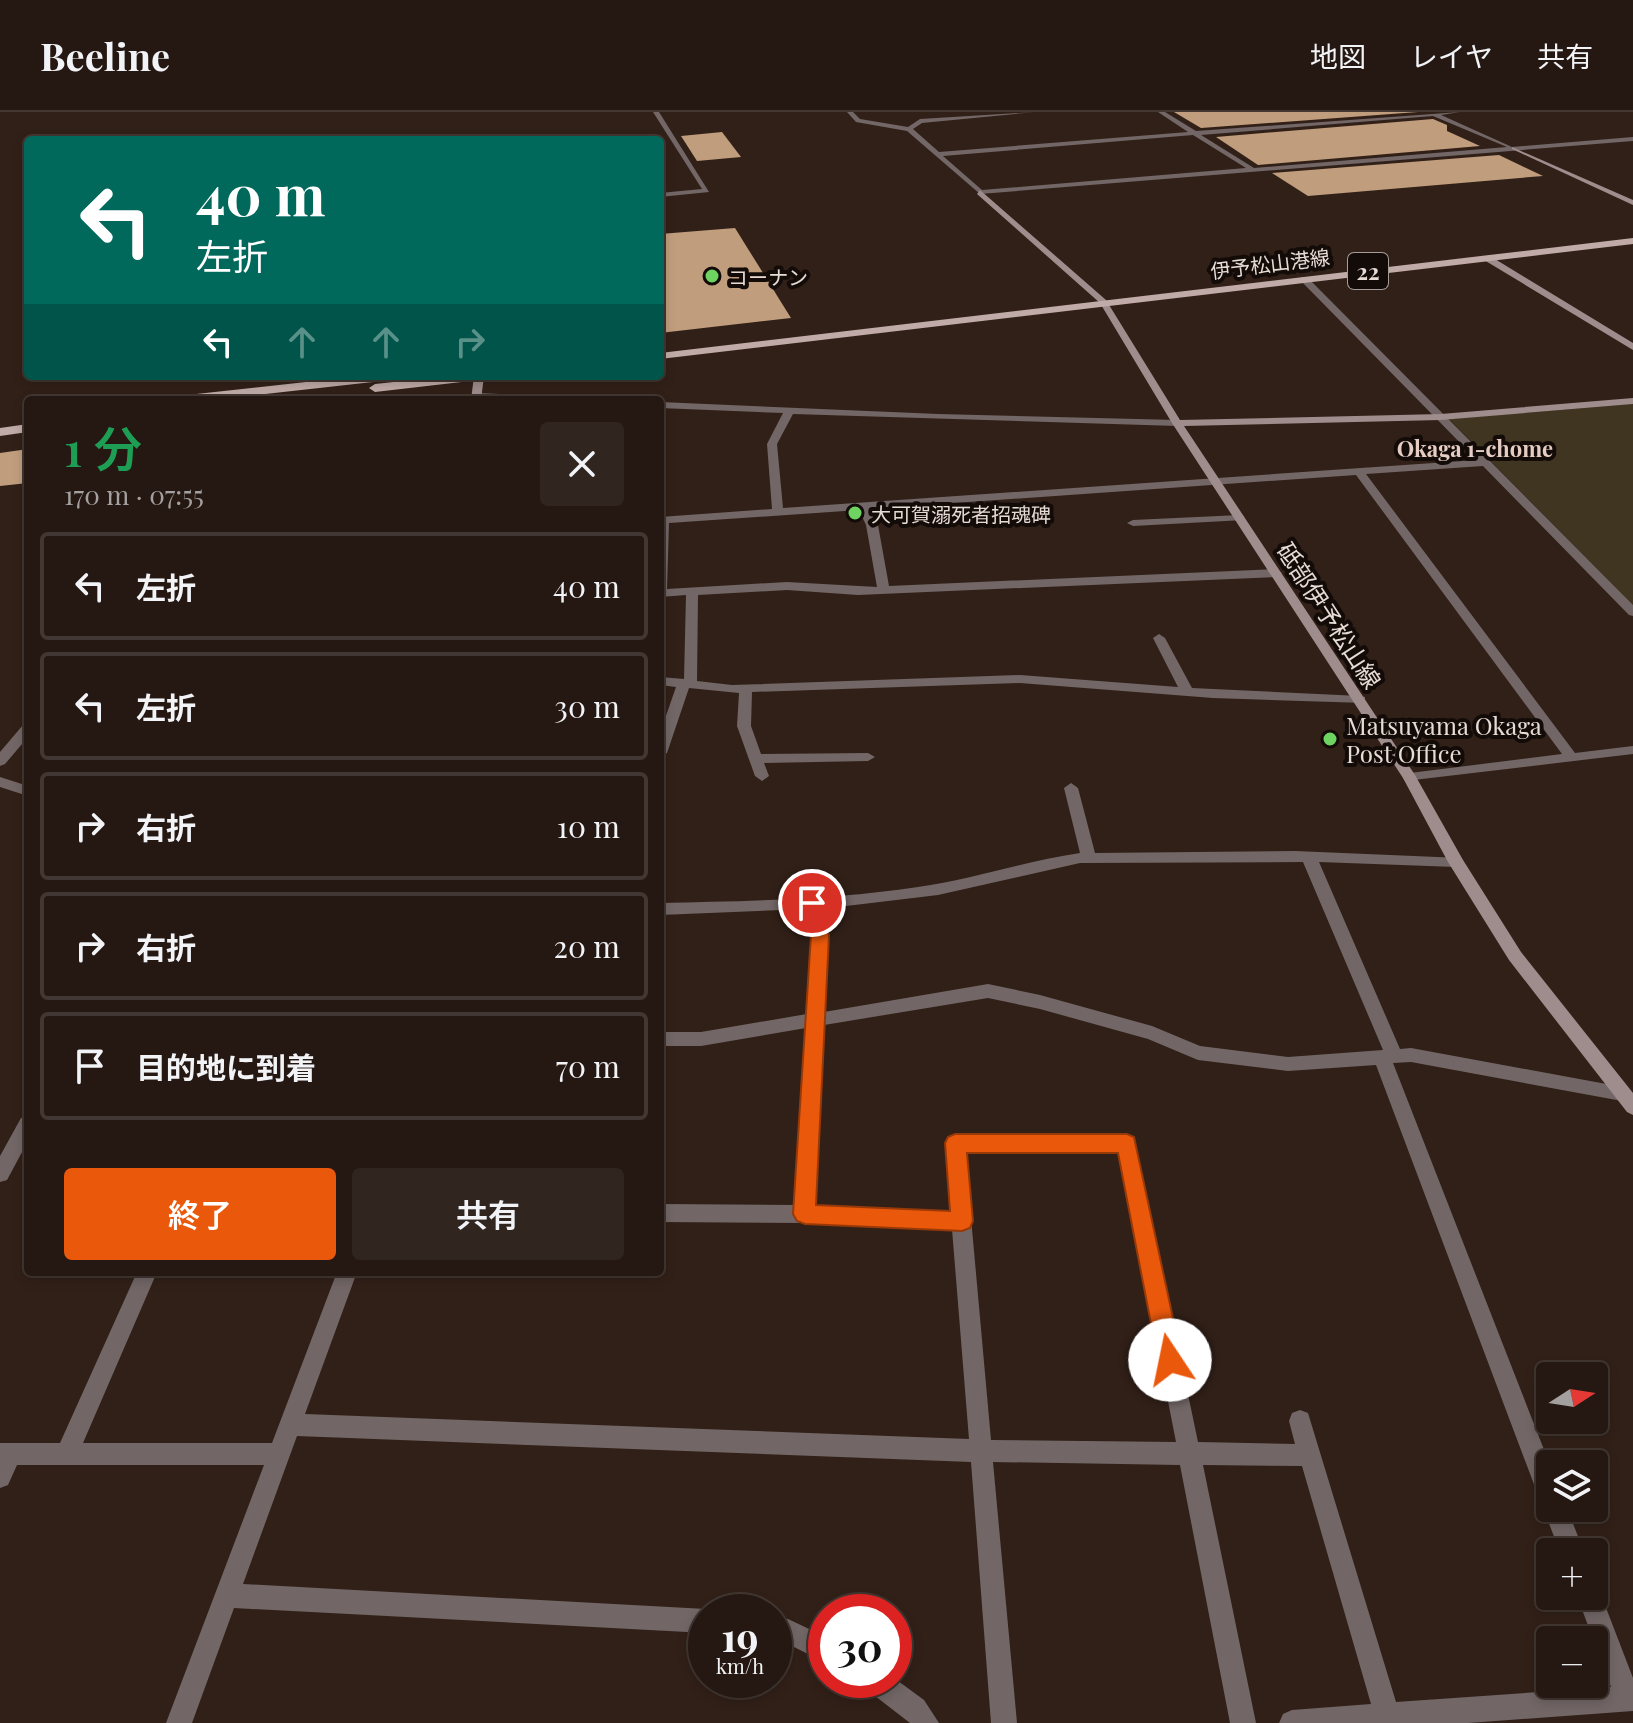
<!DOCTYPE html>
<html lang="ja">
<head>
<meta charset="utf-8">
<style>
  :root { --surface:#251812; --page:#312520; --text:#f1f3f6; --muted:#a3a09f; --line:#423732; --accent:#ea580c }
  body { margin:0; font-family:"Playfair Display","Noto Sans JP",serif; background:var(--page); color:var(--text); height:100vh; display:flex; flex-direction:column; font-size:30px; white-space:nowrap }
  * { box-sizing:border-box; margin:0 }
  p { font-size:26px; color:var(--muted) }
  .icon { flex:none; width:44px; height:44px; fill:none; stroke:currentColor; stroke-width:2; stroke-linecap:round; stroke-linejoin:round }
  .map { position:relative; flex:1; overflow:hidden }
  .sheet { position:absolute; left:24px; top:284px; width:640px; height:880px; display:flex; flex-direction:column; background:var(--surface); border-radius:8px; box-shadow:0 4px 12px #0003,0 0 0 2px var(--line) }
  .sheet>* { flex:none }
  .hud { position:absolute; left:24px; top:24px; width:640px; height:244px; border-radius:8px; box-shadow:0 4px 12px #0003,0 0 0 2px var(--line); background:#00695c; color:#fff; overflow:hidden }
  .needle { width:52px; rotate:78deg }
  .controls { position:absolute; left:1536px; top:1250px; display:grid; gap:16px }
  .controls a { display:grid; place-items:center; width:72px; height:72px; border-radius:8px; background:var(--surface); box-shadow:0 4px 12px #0003,0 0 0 2px var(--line); font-size:40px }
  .speed { position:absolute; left:688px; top:1482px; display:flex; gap:16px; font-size:40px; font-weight:700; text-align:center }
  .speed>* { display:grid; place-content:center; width:104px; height:104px; border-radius:50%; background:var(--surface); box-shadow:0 4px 12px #0003,0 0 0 2px var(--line); line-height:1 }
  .speed small { font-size:20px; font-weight:400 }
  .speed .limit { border:12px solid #d22; background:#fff; color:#111 }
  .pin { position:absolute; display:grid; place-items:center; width:68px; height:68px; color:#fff; margin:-34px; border:4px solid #fff; border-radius:50%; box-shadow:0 2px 8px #0007 }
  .me { position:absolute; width:88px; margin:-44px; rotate:349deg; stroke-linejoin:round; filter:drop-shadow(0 0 6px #0008) }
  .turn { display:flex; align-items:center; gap:28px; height:168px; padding:0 40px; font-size:36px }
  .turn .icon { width:104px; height:104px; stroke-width:2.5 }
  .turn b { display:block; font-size:56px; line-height:68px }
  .lanes { display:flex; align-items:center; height:76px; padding:0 40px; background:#0003; justify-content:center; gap:40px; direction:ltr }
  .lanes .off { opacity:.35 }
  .round { display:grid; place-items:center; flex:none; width:84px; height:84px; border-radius:8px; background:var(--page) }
  .headline { display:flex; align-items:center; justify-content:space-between; height:136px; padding:0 40px }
  h1 { font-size:48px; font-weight:600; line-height:60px; color:#1e9e55 }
  .primary-button { display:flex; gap:16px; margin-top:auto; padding:16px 40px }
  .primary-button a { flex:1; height:92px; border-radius:8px; background:var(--accent); color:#fff; font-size:32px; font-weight:600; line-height:92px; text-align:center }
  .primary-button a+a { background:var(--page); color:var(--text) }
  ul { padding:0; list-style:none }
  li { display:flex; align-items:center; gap:24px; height:108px; margin:0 16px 12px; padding:0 24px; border:4px solid var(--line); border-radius:8px }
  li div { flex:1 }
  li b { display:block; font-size:30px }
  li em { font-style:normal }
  header { display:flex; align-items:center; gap:48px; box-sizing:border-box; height:112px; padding:0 40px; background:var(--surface); border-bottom:2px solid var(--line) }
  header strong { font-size:38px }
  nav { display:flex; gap:44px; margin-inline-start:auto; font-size:28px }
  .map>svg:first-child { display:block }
  .green { fill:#403520 }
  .building { fill:#c09d7d }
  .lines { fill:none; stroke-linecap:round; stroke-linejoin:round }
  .street { fill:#726766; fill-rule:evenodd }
  .secondary { fill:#9e8d8c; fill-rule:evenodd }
  .primary { fill:#c1aba8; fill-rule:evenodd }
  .route { fill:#ea580c; stroke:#983908; stroke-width:2 }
  .poi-dot { fill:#6dd361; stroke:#130b08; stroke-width:3 }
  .labels { text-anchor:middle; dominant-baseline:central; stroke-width:8; stroke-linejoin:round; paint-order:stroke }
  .far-street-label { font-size:20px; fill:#e7dbd6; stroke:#130b08 }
  .far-poi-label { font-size:20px; fill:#e7dbd6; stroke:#130b08; text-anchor:start }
  .shield { fill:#130b08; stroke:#a79d98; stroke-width:2 }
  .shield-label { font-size:22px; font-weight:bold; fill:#e7dbd6 }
  .far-neighbourhood-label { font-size:22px; font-weight:bold; fill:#e5cdc3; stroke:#130b08 }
  .street-label { font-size:24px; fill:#e7dbd6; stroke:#130b08 }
  .poi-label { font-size:24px; fill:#e7dbd6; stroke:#130b08; text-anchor:start }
</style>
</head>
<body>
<header>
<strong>Beeline</strong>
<nav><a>地図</a><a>レイヤ</a><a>共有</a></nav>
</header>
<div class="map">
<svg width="1633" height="1611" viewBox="0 0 1633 1611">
  <rect width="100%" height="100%" fill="#312018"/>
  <polygon class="green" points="1633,292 1633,493 1449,307"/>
  <g class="building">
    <polygon points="1174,0 1418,0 1201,16"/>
    <polygon points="1433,7 1447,13 1447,19 1480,34 1258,53 1216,25"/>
    <polygon points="722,20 741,45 697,49 681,24"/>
    <polygon points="1499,43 1543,64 1308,84 1272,61"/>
    <polygon points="735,116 791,206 660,221 660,122"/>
    <polygon points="28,337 28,371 0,374 0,341"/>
  </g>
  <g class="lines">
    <g class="street">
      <polygon points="653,0 659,0 709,80 660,85 660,81 702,77"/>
      <path d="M847,0H853L860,7L908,15L920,7L1035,0L922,11L913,17L939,40L1188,20L1158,0H1165L1196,19L1460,0L1441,3L1512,35L1633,25V29L980,82L907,19L856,10ZM1433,4L1507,35L1254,56L1201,23ZM1193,23L1246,56L982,78L943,44Z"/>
      <path d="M1301,165H1307L1633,493V504L1629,503L1483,354L1366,362L1575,641L1633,634V642L1405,669L1403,666L1410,661L1562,642L1356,363L869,397L878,413L889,474L1276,457L1282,461L1276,465L858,483L787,478L698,483L697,569L732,573L1020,563L1178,575L1153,526L1159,522L1165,526L1192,576L1360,584L1365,585V591L1213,586L1020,571L752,580L751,614L761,642L868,641L875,645L868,649L764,651L769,664L762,669L755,664L737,614L739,581L689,576L667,641L660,645V621L676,575L660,573V565L684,567L686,483L660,485V405L772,397L767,332L783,301L660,296V290L938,302L1177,308L1182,311L1177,314L793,302L777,332L783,396L1477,348L1301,169ZM859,398L866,413L877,475L787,470L667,477L669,411Z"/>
      <polygon points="478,281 559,285 564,288 475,286 473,284"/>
      <polygon points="1240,403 1244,404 1244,408 1133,414 1127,411 1133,408"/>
      <polygon points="28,612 28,625 5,652 0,654 0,640 23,613"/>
      <polygon points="0,665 28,674 28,684 0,675"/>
      <path d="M1071,671L1078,676L1095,741L1295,739L1461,746L1464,750L1456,755L1319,750L1400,937L1411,936L1628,976L1631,981L1628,986L1622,989L1411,950L1393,951L1550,1353V1396H1567L1584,1440H1560L1543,1396L1545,1392L1538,1383L1376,953L1288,959L1198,948L1148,927L1040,897L988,886L824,913L815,1094L951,1100L946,1031L948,1025L955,1023H1127L1134,1025L1198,1330L1295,1332L1289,1309L1292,1301L1300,1298L1308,1301L1396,1590L1611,1575L1577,1484H1594V1474L1598,1475L1633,1566V1599L1468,1611H1279L1283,1602L1292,1598L1371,1592L1302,1354L1203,1353L1256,1611H1230L1180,1353L993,1350L1017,1611H991L971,1350L297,1324L243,1472L706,1497L714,1500H706V1521L234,1496L192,1611H166L264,1353H17L8,1373L0,1376V1331H60L137,1160H157L83,1331H272L337,1160H357L305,1302L969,1327L952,1117L805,1111L660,1110V1092L796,1093L806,916L701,934H660V920H701L807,902L812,823L806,797L660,803V791C746,789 832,788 918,775C973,767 1025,749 1080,741L1064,676ZM1303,750L1383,938L1288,945L1200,934L1152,914L1040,883L988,872L824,900L828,823L821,797L938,783L1080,751ZM965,1039H1119L1176,1330L991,1328Z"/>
      <polygon points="28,1004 28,1029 7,1068 0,1070 0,1044 21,1006"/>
      <polygon points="774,1505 788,1507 826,1525 826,1551 786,1531 774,1529"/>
      <polygon points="894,1566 924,1588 939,1611 910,1611 866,1577 862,1568"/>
    </g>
    <g class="secondary">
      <polygon points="1512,35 1633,88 1633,93 1512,37"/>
      <polygon points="980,78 1106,188 1180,308 1441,302 1633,286 1633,292 1441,308 1184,314 1415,663 1463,748 1521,840 1633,981 1633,1003 1627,1000 1509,848 1448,750 1403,666 1172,311 1100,191 977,82"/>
      <polygon points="1484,144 1490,144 1633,231 1633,238 1484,148"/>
      <polygon points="474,264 484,264 481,288 471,288"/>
    </g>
    <g class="primary">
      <polygon points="1633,126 1633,132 660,247 660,241"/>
      <polygon points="360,264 397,264 391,268 210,288 172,288 178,284"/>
      <polygon points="449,264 485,264 479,268 375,280 369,276 375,272"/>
      <polygon points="28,312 28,320 0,324 0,316"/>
    </g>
  </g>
  <polygon class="route" points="812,784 821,791 829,823 816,1093 950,1099 945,1031 948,1025 955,1022 1127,1022 1134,1025 1182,1248 1179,1256 1170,1260 1162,1256 1158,1248 1118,1041 967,1041 973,1109 970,1116 962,1119 805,1112 797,1109 793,1102 811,823 803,791"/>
  <g class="poi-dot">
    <circle cx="712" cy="164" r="8"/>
    <circle cx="855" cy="401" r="8"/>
    <circle cx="1330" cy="627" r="8"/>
  </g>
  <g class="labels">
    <g class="far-street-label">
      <text transform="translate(1270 151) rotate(-7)">伊予松山港線</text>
    </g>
    <g class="far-poi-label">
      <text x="728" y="164">コーナン</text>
      <text x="871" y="401">大可賀溺死者招魂碑</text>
    </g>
    <rect class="shield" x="1348" y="141" width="40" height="36" rx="6"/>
    <g class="shield-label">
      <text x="1368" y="159">22</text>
    </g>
    <g class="far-neighbourhood-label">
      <text x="1475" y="336">Okaga 1-chome</text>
    </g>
    <g class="street-label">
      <text transform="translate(1330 503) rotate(57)">砥部伊予松山線</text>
    </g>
    <g class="poi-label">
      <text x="1346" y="613">Matsuyama Okaga<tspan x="1346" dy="28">Post Office</tspan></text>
    </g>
  </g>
</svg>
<div class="controls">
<a><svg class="needle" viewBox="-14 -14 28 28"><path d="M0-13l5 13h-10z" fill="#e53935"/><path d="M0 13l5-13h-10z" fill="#a3a09f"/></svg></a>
<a><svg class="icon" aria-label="layers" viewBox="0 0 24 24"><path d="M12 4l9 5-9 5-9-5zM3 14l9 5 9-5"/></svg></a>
<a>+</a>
<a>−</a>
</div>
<div class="speed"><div>19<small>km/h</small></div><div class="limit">30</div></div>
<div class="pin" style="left:812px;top:791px;background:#d93025"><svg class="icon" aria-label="arrive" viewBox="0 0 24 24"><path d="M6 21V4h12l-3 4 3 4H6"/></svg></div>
<svg class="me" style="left:1170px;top:1248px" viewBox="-20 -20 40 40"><circle r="19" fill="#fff"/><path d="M0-13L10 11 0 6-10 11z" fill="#ea580c"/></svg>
<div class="hud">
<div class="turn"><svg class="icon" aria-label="left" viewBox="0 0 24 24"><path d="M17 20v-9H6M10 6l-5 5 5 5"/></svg><div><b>40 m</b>左折</div></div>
<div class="lanes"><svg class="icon" aria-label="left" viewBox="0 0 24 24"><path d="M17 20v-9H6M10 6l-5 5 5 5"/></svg><svg class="icon off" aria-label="ahead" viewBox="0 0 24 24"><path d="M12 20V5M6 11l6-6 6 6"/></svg><svg class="icon off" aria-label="ahead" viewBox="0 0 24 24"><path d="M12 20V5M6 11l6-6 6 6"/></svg><svg class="icon off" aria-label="right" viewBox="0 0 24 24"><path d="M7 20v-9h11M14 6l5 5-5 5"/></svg></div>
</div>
<section class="sheet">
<div class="headline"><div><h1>1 分</h1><p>170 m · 07:55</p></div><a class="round"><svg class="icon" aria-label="close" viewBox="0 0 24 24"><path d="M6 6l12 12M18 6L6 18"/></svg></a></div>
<ul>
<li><svg class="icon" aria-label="left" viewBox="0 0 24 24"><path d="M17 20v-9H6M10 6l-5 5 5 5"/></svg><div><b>左折</b></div><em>40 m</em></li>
<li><svg class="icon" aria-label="left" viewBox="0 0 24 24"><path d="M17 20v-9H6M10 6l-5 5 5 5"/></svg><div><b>左折</b></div><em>30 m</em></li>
<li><svg class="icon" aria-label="right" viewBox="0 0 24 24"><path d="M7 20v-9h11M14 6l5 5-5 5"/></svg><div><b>右折</b></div><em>10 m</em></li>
<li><svg class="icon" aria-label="right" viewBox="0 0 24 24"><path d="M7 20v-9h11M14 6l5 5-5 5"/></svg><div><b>右折</b></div><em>20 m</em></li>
<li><svg class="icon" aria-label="arrive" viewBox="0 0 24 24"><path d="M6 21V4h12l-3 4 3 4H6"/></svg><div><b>目的地に到着</b></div><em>70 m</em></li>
</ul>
<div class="primary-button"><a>終了</a><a>共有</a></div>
</section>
</div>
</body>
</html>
